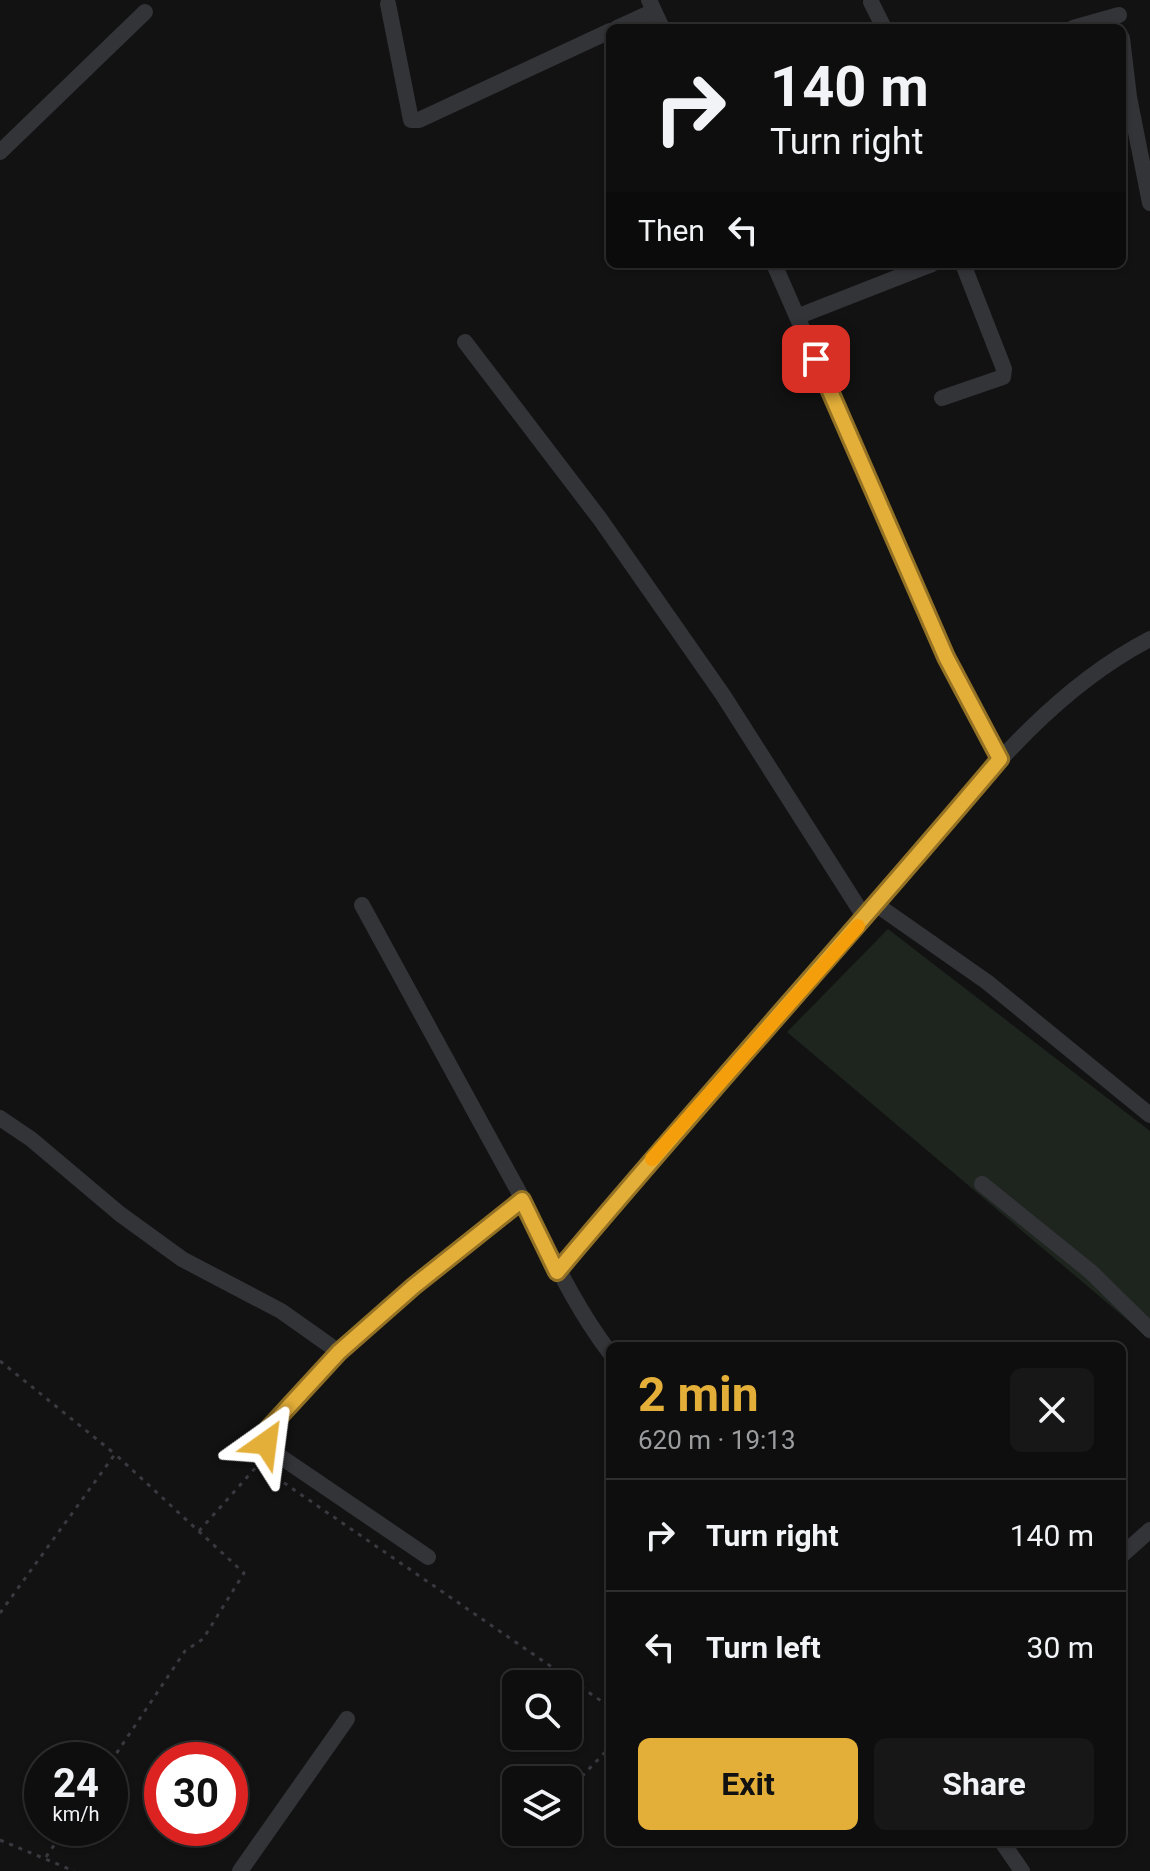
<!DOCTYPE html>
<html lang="en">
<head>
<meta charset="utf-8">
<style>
  :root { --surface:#0e0e0e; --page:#171717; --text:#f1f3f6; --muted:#9b9c9e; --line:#2e2e2e; --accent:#e4af39 }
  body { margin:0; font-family:Roboto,sans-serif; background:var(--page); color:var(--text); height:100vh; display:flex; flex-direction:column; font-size:30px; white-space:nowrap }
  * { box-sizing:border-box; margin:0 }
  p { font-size:26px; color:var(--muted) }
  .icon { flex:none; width:44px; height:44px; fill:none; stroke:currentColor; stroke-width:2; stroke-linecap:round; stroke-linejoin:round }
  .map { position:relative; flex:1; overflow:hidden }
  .sheet { position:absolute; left:606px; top:1342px; width:520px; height:504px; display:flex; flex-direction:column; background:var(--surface); border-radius:12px; box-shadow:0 2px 6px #0004,0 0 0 2px var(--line) }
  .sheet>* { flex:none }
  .banner { position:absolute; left:606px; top:24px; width:520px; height:244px; border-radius:12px; box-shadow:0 2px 6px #0004,0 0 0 2px var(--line); background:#0e0e0e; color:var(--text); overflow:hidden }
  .fabs { position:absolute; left:502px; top:1670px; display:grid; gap:16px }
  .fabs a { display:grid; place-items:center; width:80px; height:80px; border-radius:12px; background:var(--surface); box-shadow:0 2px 6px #0004,0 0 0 2px var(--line); font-size:40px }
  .speed { position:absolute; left:24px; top:1742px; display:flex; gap:16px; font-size:40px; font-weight:700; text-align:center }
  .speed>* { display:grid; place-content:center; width:104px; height:104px; border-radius:50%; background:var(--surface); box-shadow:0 2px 6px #0004,0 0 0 2px var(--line); line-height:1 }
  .speed small { font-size:20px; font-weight:400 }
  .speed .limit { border:12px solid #d22; background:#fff; color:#111 }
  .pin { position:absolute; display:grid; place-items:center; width:68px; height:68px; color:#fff; margin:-34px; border-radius:16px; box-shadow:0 4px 12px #0006 }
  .me { position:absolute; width:88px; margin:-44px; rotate:31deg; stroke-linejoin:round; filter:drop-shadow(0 0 6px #0008) }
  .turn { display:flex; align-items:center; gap:28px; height:168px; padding:0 32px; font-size:36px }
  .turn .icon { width:104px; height:104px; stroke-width:2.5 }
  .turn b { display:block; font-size:56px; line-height:68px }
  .then { display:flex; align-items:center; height:76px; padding:0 32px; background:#0003; gap:16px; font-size:30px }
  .round { display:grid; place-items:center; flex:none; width:84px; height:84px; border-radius:12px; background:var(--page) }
  .summary { display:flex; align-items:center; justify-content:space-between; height:136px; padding:0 32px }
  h1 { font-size:48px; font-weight:700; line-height:60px; color:var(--accent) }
  .action { display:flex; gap:16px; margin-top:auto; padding:16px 32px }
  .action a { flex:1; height:92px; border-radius:12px; background:var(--accent); color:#111; font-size:32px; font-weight:700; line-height:92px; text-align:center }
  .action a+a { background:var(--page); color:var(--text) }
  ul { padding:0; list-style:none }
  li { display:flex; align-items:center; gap:24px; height:112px; padding:0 32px; border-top:2px solid var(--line) }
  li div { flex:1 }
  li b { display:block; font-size:30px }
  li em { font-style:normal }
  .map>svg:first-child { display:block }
  .green { fill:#1e251f }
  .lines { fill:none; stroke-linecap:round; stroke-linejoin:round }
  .path { stroke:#393a3f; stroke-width:3; stroke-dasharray:4 6; stroke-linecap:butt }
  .minor { stroke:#333438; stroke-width:16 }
  .route-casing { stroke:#947225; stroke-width:20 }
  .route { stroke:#e4af39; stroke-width:14 }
  .slow { stroke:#f59e0b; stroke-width:14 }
</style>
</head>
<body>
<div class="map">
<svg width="1150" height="1871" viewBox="0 0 1150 1871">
  <rect width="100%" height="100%" fill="#121213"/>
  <polygon class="green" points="888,929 1150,1131 1150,1339 787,1032"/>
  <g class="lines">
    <g class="path">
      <polyline points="0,1361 115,1454"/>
      <polyline points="199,1531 258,1465 610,1707"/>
      <polyline points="0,1613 115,1454 244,1573 203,1639 185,1651 110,1763"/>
      <polyline points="568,1791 610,1747"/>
      <polyline points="0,1840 74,1871"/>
      <polyline points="46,1857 66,1828"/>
    </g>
    <g class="minor">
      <polyline points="649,0 662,28"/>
      <polyline points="871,2 884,28"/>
      <polyline points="388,4 411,120 419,120 610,31"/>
      <polyline points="617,28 654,11"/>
      <polyline points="1073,28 1119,15"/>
      <polyline points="1122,38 1129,97 1150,203"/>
      <polyline points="0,152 145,12"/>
      <polyline points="774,264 946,657 1000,759"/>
      <polyline points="799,316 932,264"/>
      <polyline points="465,342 600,519 723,695 865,918"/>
      <polyline points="942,398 1003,377 1004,369 963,264"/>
      <path d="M362,905C415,1002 467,1098 520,1194C549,1249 572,1303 610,1353"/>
      <polyline points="877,905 987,982 1150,1115"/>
      <polyline points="0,1118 31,1139 120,1214 182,1259 281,1311 339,1352"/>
      <polyline points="982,1184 1091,1272 1150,1330"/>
      <path d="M557,1272C661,1148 768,1029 875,907C959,811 1034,699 1150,639"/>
      <polyline points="1122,1555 1150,1530"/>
      <polyline points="428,1557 278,1455 266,1443 269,1428 339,1352 414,1286 522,1200"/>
      <polyline points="1002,1842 1022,1871"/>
      <polyline points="240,1871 347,1719"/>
    </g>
  </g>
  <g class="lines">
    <defs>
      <path id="route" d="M266,1443L269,1428L339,1352L414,1286L522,1200L557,1272C702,1099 854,932 1000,759L946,657L816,359"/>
    </defs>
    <use href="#route" class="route-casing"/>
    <use href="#route" class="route"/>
    <polyline class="slow" points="652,1159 858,926"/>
  </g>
</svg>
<div class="fabs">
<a><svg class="icon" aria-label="search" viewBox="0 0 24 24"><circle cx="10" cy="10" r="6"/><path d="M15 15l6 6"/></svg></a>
<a><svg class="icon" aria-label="layers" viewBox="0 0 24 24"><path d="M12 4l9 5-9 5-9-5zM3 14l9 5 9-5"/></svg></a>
</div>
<div class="speed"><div>24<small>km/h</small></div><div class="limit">30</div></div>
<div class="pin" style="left:816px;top:359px;background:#d93025"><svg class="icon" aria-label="arrive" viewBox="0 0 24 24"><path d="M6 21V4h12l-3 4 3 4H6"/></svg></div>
<svg class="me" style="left:266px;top:1443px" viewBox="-20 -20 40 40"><path d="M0-17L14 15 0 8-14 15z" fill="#e4af39" stroke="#fff" stroke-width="4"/></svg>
<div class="banner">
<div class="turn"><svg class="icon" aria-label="right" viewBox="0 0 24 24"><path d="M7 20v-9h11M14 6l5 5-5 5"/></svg><div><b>140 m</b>Turn right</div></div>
<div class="then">Then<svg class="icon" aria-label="left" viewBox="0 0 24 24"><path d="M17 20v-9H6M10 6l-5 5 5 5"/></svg></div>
</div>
<section class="sheet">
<div class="summary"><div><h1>2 min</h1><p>620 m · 19:13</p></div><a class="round"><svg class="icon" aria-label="close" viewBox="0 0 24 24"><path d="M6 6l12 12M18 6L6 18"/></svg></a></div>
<ul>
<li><svg class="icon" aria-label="right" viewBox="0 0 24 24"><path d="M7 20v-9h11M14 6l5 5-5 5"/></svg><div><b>Turn right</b></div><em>140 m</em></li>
<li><svg class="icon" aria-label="left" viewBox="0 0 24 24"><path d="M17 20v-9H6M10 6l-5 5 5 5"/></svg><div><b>Turn left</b></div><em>30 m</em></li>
</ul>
<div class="action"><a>Exit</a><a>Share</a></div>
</section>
</div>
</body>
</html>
